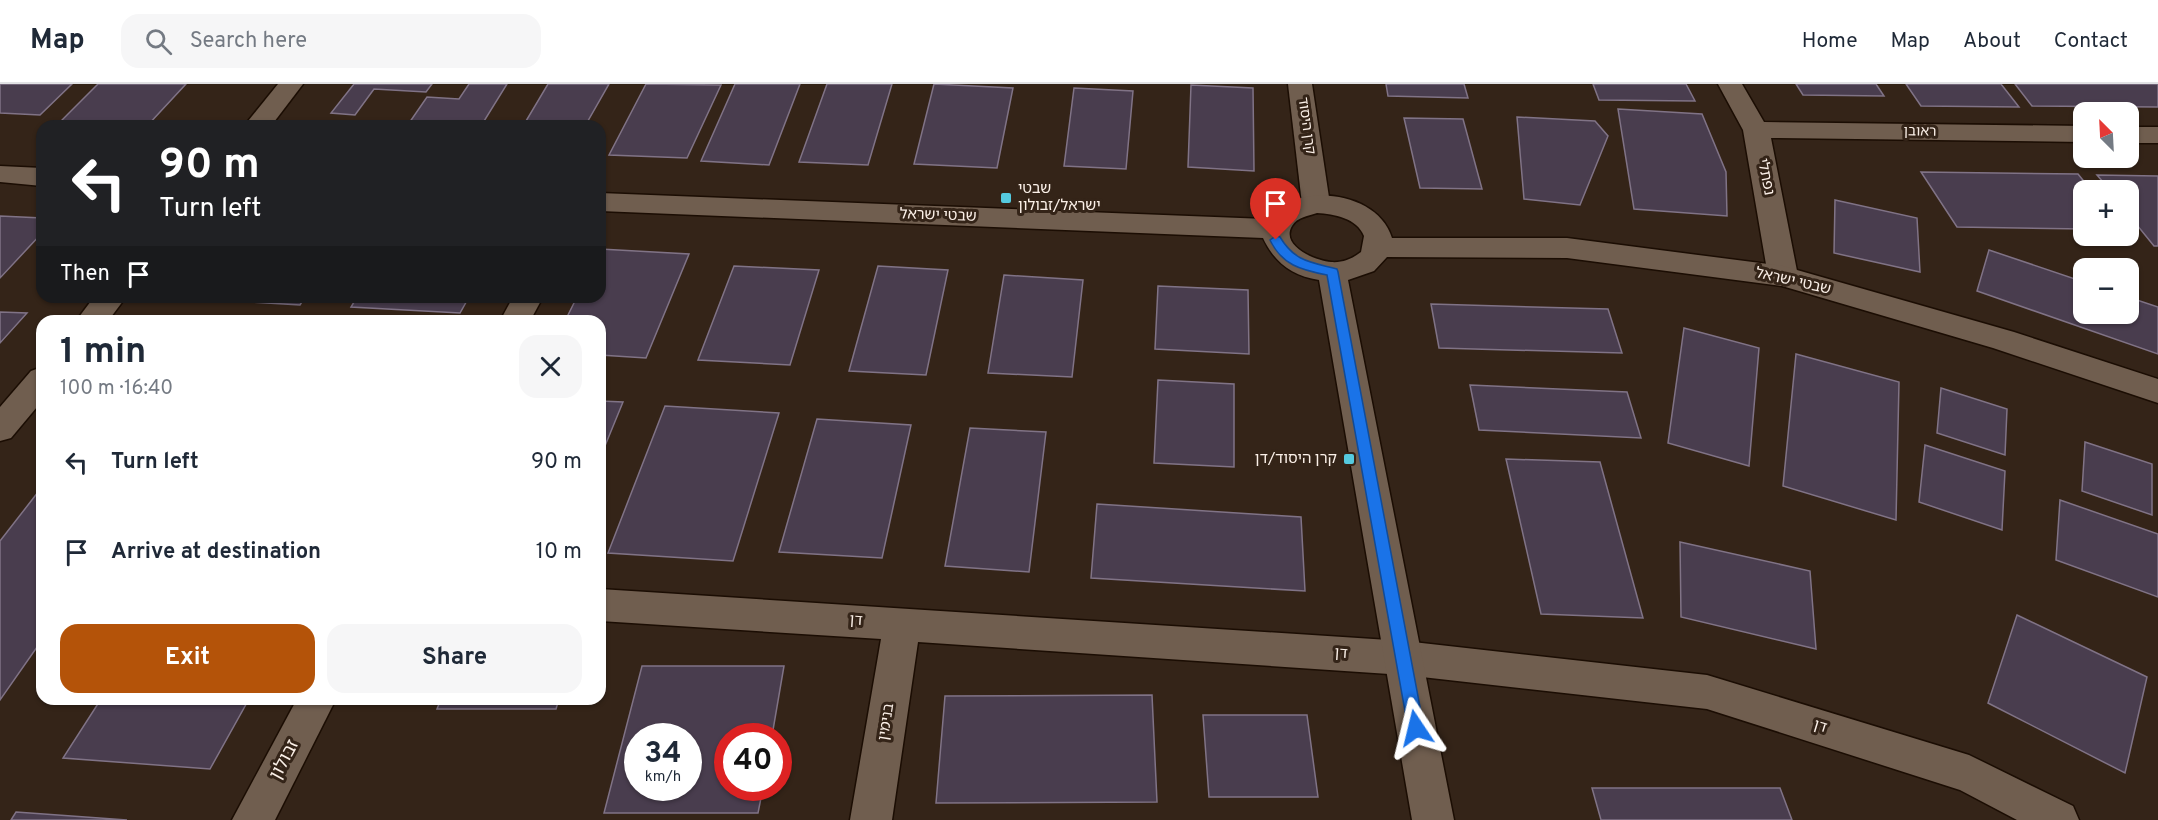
<!DOCTYPE html>
<html lang="en">
<head>
<meta charset="utf-8">
<style>
  :root { --surface:#fff; --page:#f6f6f7; --text:#1f2937; --muted:#747a83; --line:#e0e1e3; --accent:#b45309 }
  body { margin:0; font-family:Overpass,"Noto Sans Hebrew",sans-serif; background:var(--page); color:var(--text); height:100vh; display:flex; flex-direction:column; font-size:22px; white-space:nowrap }
  * { box-sizing:border-box; margin:0 }
  p { font-size:20px; color:var(--muted) }
  .icon { flex:none; width:33px; height:33px; fill:none; stroke:currentColor; stroke-width:2; stroke-linecap:round; stroke-linejoin:round }
  .map { position:relative; flex:1; overflow:hidden }
  .side { position:absolute; left:36px; top:231px; width:570px; height:390px; display:flex; flex-direction:column; background:var(--surface); border-radius:18px; box-shadow:0 2px 4px #0004 }
  .side>* { flex:none }
  .hud { position:absolute; left:36px; top:36px; width:570px; height:183px; border-radius:18px; box-shadow:0 2px 4px #0004; background:#202124; color:#fff; overflow:hidden }
  .needle { width:39px; rotate:336deg }
  .controls { position:absolute; left:2073px; top:18px; display:grid; gap:12px }
  .controls a { display:grid; place-items:center; width:66px; height:66px; border-radius:12px; background:var(--surface); box-shadow:0 2px 4px #0004; font-size:30px }
  .speed { position:absolute; left:624px; top:639px; display:flex; gap:12px; font-size:30px; font-weight:700; text-align:center }
  .speed>* { display:grid; place-content:center; width:78px; height:78px; border-radius:50%; background:var(--surface); box-shadow:0 2px 4px #0004; line-height:1 }
  .speed small { font-size:15px; font-weight:400 }
  .speed .limit { border:9px solid #d22; background:#fff; color:#111 }
  .pin { position:absolute; display:grid; place-items:center; width:51px; height:51px; color:#fff; margin:-62px -26px; border-radius:50% 50% 50% 0; rotate:-45deg; box-shadow:0 0 6px #0007 }
  .pin .icon { rotate:45deg }
  .me { position:absolute; width:66px; margin:-33px; rotate:350deg; stroke-linejoin:round; filter:drop-shadow(0 0 4px #0008) }
  .turn { display:flex; align-items:center; gap:21px; height:126px; padding:0 24px; font-size:27px }
  .turn .icon { width:78px; height:78px; stroke-width:2.5 }
  .turn b { display:block; font-size:42px; line-height:51px }
  .then { display:flex; align-items:center; height:57px; padding:0 24px; background:#0003; gap:12px; font-size:22px }
  .round { display:grid; place-items:center; flex:none; width:63px; height:63px; border-radius:18px; background:var(--page) }
  .overview { display:flex; align-items:center; justify-content:space-between; height:102px; padding:0 24px }
  h1 { font-size:36px; font-weight:700; line-height:45px }
  .primary-button { display:flex; gap:12px; margin-top:auto; padding:12px 24px }
  .primary-button a { flex:1; height:69px; border-radius:18px; background:var(--accent); color:#fff; font-size:24px; font-weight:700; line-height:69px; text-align:center }
  .primary-button a+a { background:var(--page); color:var(--text) }
  ul { padding:0; list-style:none }
  li { display:flex; align-items:center; gap:18px; height:90px; padding:0 24px }
  li div { flex:1 }
  li b { display:block; font-size:22px }
  li em { font-style:normal }
  header { display:flex; align-items:center; gap:36px; box-sizing:border-box; height:84px; padding:0 30px; background:var(--surface); border-bottom:2px solid var(--line) }
  header strong { font-size:28px }
  nav { display:flex; gap:33px; margin-inline-start:auto; font-size:21px }
  .search { width:420px; height:54px; background:var(--page); display:flex; align-items:center; gap:15px; box-sizing:border-box; padding:0 21px; border-radius:18px; color:var(--muted); font-size:22px }
  .map>svg:first-child { display:block }
  .building { fill:#493d4e; stroke:#807386; stroke-width:1.5; fill-rule:evenodd }
  .lines { fill:none; stroke-linecap:round; stroke-linejoin:round }
  .street-casing { stroke:#1b0d03; stroke-width:3 }
  .secondary-casing { stroke:#1b0d03; stroke-width:3 }
  .street { fill:#705e4f; fill-rule:evenodd }
  .secondary { fill:#705e4f; fill-rule:evenodd }
  .route { fill:#1a73e8; stroke:#114b97; stroke-width:1.5 }
  .poi-dot { fill:#55cadf; stroke:#342418; stroke-width:2 }
  .labels { text-anchor:middle; dominant-baseline:central; stroke-width:6; stroke-linejoin:round; paint-order:stroke }
  .far-street-label { font-size:14px; fill:#fbf0e8; stroke:#342418 }
  .street-label { font-size:15px; fill:#fbf0e8; stroke:#342418 }
  .poi-label { font-size:15px; fill:#fbf0e8; stroke:#342418; text-anchor:start }
  .near-street-label { font-size:18px; fill:#fbf0e8; stroke:#342418 }
</style>
</head>
<body>
<header>
<strong>Map</strong>
<div class="search"><svg class="icon" aria-label="search" viewBox="0 0 24 24"><circle cx="10" cy="10" r="6"/><path d="M15 15l6 6"/></svg>Search here</div>
<nav><a>Home</a><a>Map</a><a>About</a><a>Contact</a></nav>
</header>
<div class="map">
<svg width="2158" height="736" viewBox="0 0 2158 736">
  <rect width="100%" height="100%" fill="#342418"/>
  <g class="building">
    <polygon points="0,0 72,0 40,31 0,29"/>
    <polygon points="98,0 186,0 147,42 60,38"/>
    <polygon points="354,0 432,0 426,8 374,5 355,31 331,29"/>
    <polygon points="469,0 507,0 481,42 407,42 427,13 459,15"/>
    <polygon points="548,0 609,0 585,42 523,42"/>
    <polygon points="646,0 721,1 687,74 609,71"/>
    <polygon points="735,0 800,0 769,81 701,77"/>
    <polygon points="827,0 892,0 868,81 799,78"/>
    <polygon points="934,0 1013,4 997,84 914,80"/>
    <polygon points="1386,0 1464,0 1468,14 1388,12"/>
    <polygon points="1593,0 1686,0 1695,17 1599,16"/>
    <polygon points="1796,0 1876,0 1884,12 1803,11"/>
    <polygon points="1906,0 2001,0 2019,23 1921,22"/>
    <polygon points="2015,0 2158,0 2158,23 2032,22"/>
    <polygon points="1191,1 1253,4 1254,87 1188,83"/>
    <polygon points="1074,4 1133,7 1126,85 1064,82"/>
    <polygon points="1618,25 1702,30 1726,88 1727,132 1634,125"/>
    <polygon points="1517,33 1595,37 1608,52 1580,121 1524,115"/>
    <polygon points="1404,34 1463,35 1482,105 1420,104"/>
    <polygon points="1921,88 2078,90 2091,106 2084,106 2084,145 1957,143"/>
    <polygon points="2097,91 2158,92 2158,162 2154,162 2128,130 2128,106 2110,106"/>
    <polygon points="1835,116 1917,134 1920,188 1834,169"/>
    <polygon points="0,132 42,134 42,149 0,194"/>
    <polygon points="600,165 689,170 646,274 600,271 600,237 565,237 577,213 600,213"/>
    <polygon points="1989,166 2084,198 2084,230 2128,230 2128,213 2158,223 2158,270 1977,207"/>
    <polygon points="734,182 819,186 790,281 698,276"/>
    <polygon points="878,182 948,186 926,291 849,287"/>
    <polygon points="1004,191 1083,196 1072,293 988,289"/>
    <polygon points="1158,202 1248,206 1249,270 1155,265"/>
    <polygon points="190,213 305,213 300,221 188,214"/>
    <polygon points="357,213 469,213 460,229 351,223"/>
    <polygon points="1431,220 1608,225 1622,269 1439,264"/>
    <polygon points="0,228 27,229 0,259"/>
    <polygon points="1684,244 1759,264 1749,382 1668,359"/>
    <polygon points="1796,270 1899,298 1896,436 1783,402"/>
    <polygon points="1158,296 1234,300 1234,383 1154,379"/>
    <polygon points="1470,301 1627,308 1641,354 1479,346"/>
    <polygon points="1941,304 2007,325 2005,371 1937,349"/>
    <polygon points="600,317 623,318 600,374"/>
    <polygon points="665,322 779,329 733,477 608,469"/>
    <polygon points="817,335 911,341 882,474 779,468"/>
    <polygon points="970,344 1046,348 1029,488 945,482"/>
    <polygon points="2085,358 2152,380 2152,431 2082,407"/>
    <polygon points="1925,361 2005,387 2002,446 1919,418"/>
    <polygon points="1506,375 1600,378 1643,534 1541,530"/>
    <polygon points="42,403 42,556 0,616 0,457"/>
    <polygon points="2060,416 2158,450 2158,513 2056,476"/>
    <polygon points="1097,420 1301,433 1305,507 1091,494"/>
    <polygon points="1680,458 1810,487 1816,565 1681,533"/>
    <polygon points="2017,531 2147,593 2125,689 1988,619"/>
    <path d="M642,582H784L772,652H728V704H763L758,729H604ZM638,652H688V704H638Z"/>
    <polygon points="1152,611 1157,718 936,719 945,612"/>
    <polygon points="101,615 249,615 210,685 63,674"/>
    <polygon points="441,615 559,615 556,625 437,625"/>
    <polygon points="1203,631 1307,631 1318,713 1209,713"/>
    <polygon points="1592,704 1780,704 1792,736 1601,736"/>
    <polygon points="16,728 127,736 11,736"/>
  </g>
  <g class="lines">
    <defs>
      <g id="street">
        <polygon points="1288,0 1312,0 1330,120 1326,126 1316,129 1306,126 1302,120"/>
        <polygon points="1718,0 1742,0 1764,38 2084,42 2084,58 1771,54 1798,192 1793,199 1783,202 1773,199 1768,192 1743,46"/>
        <rect x="2128" y="43" width="30" height="16"/>
        <polygon points="513,213 543,213 530,237 500,237"/>
        <polygon points="600,505 1404,557 1707,591 1969,671 2073,722 2079,736 2017,736 1960,706 1707,625 1404,591 918,558 892,736 850,736 881,555 600,537"/>
        <polygon points="297,615 336,615 275,736 232,736"/>
      </g>
      <g id="secondary">
        <polygon points="278,0 303,0 271,42 244,42"/>
        <polygon points="0,82 42,84 42,102 0,98"/>
        <path d="M600,109L1266,135C1295,97 1378,106 1392,154H1567L1783,182L2014,248L2158,295V319L1993,264L1782,202L1567,174L1387,173L1374,187L1348,196L1454,736H1412L1319,196C1292,192 1274,178 1263,154L600,127ZM1317,129C1334,130 1357,134 1364,152L1361,168C1352,175 1342,179 1331,178C1316,177 1280,162 1292,142C1297,133 1309,132 1317,129Z"/>
        <polygon points="94,213 126,213 108,237 76,237"/>
        <polygon points="42,283 42,317 11,354 0,357 0,323 31,287"/>
      </g>
    </defs>
    <use href="#street" class="street-casing"/>
    <use href="#secondary" class="secondary-casing"/>
    <use href="#street" class="street"/>
    <use href="#secondary" class="secondary"/>
  </g>
  <path class="route" d="M1276,152L1280,153C1295,178 1311,178 1337,185L1338,188L1424,644L1422,649L1416,651L1410,649L1408,644L1327,191C1301,186 1282,181 1270,156Z"/>
  <g class="poi-dot">
    <rect x="1000" y="108" width="12" height="12" rx="3"/>
    <rect x="1343" y="369" width="12" height="12" rx="3"/>
  </g>
  <g class="labels">
    <g class="far-street-label">
      <text transform="translate(1306 42) rotate(82)">קרן היסוד</text>
      <text transform="translate(1920 48) rotate(1)">ראובן</text>
    </g>
    <g class="street-label">
      <text transform="translate(1765 93) rotate(79)">נפתלי</text>
      <text transform="translate(938 132) rotate(2)">שבטי ישראל</text>
      <text transform="translate(1793 198) rotate(13)">שבטי ישראל</text>
      <text transform="translate(856 537) rotate(4)">דן</text>
      <text transform="translate(1341 570) rotate(4)">דן</text>
      <text transform="translate(887 638) rotate(-81)">בנימין</text>
      <text transform="translate(1820 643) rotate(17)">דן</text>
    </g>
    <g class="poi-label">
      <text x="1018" y="105">שבטי<tspan x="1018" dy="17">ישראל/זבולון</tspan></text>
      <text x="1337" y="375" text-anchor="end">קרן היסוד/דן</text>
    </g>
    <g class="near-street-label">
      <text transform="translate(285 676) rotate(-62)">זבולון</text>
    </g>
  </g>
</svg>
<div class="controls">
<a><svg class="needle" viewBox="-14 -14 28 28"><path d="M0-13l5 13h-10z" fill="#e53935"/><path d="M0 13l5-13h-10z" fill="#747a83"/></svg></a>
<a>+</a>
<a>−</a>
</div>
<div class="speed"><div>34<small>km/h</small></div><div class="limit">40</div></div>
<div class="pin" style="left:1276px;top:156px;background:#d93025"><svg class="icon" aria-label="arrive" viewBox="0 0 24 24"><path d="M6 21V4h12l-3 4 3 4H6"/></svg></div>
<svg class="me" style="left:1416px;top:644px" viewBox="-20 -20 40 40"><path d="M0-17L14 15 0 8-14 15z" fill="#1a73e8" stroke="#fff" stroke-width="4"/></svg>
<div class="hud">
<div class="turn"><svg class="icon" aria-label="left" viewBox="0 0 24 24"><path d="M17 20v-9H6M10 6l-5 5 5 5"/></svg><div><b>90 m</b>Turn left</div></div>
<div class="then">Then<svg class="icon" aria-label="arrive" viewBox="0 0 24 24"><path d="M6 21V4h12l-3 4 3 4H6"/></svg></div>
</div>
<section class="side">
<div class="overview"><div><h1>1 min</h1><p>100 m · 16:40</p></div><a class="round"><svg class="icon" aria-label="close" viewBox="0 0 24 24"><path d="M6 6l12 12M18 6L6 18"/></svg></a></div>
<ul>
<li><svg class="icon" aria-label="left" viewBox="0 0 24 24"><path d="M17 20v-9H6M10 6l-5 5 5 5"/></svg><div><b>Turn left</b></div><em>90 m</em></li>
<li><svg class="icon" aria-label="arrive" viewBox="0 0 24 24"><path d="M6 21V4h12l-3 4 3 4H6"/></svg><div><b>Arrive at destination</b></div><em>10 m</em></li>
</ul>
<div class="primary-button"><a>Exit</a><a>Share</a></div>
</section>
</div>
</body>
</html>
